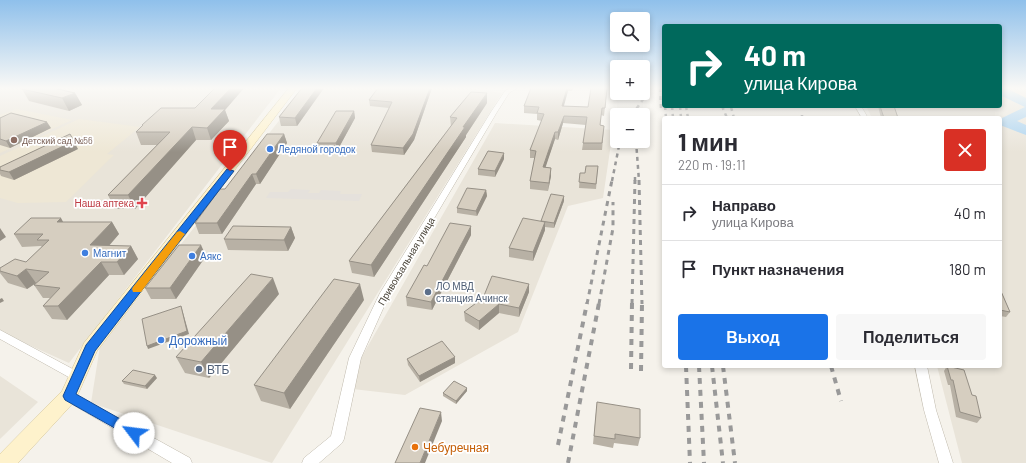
<!DOCTYPE html>
<html lang="ru">
<head>
<meta charset="utf-8">
<style>
  :root { --surface:#fff; --page:#f7f7f7; --text:#2b2b33; --muted:#7c7c81; --line:#e1e1e2; --accent:#1a73e8 }
  body { margin:0; font-family:Barlow,sans-serif; background:var(--page); color:var(--text); height:100vh; display:flex; flex-direction:column; font-size:15px; white-space:nowrap }
  * { box-sizing:border-box; margin:0 }
  p { font-size:13px; color:var(--muted) }
  .icon { flex:none; width:22px; height:22px; fill:none; stroke:currentColor; stroke-width:2; stroke-linecap:round; stroke-linejoin:round }
  .map { position:relative; flex:1; overflow:hidden }
  .panel { position:absolute; left:662px; top:116px; width:340px; height:252px; display:flex; flex-direction:column; background:var(--surface); border-radius:4px; box-shadow:0 2px 6px #0003 }
  .panel>* { flex:none }
  .banner { position:absolute; left:662px; top:24px; width:340px; height:84px; border-radius:4px; box-shadow:0 2px 6px #0003; background:#00695c; color:#fff; overflow:hidden }
  .fabs { position:absolute; left:610px; top:12px; display:grid; gap:8px }
  .fabs a { display:grid; place-items:center; width:40px; height:40px; border-radius:4px; background:var(--surface); box-shadow:0 2px 6px #0003; font-size:20px }
  .pin { position:absolute; display:grid; place-items:center; width:34px; height:34px; color:#fff; margin:-41px -17px; border-radius:50% 50% 50% 0; rotate:-45deg; box-shadow:0 0 4px #0007 }
  .pin .icon { rotate:45deg }
  .me { position:absolute; width:44px; margin:-22px; rotate:300deg; stroke-linejoin:round; filter:drop-shadow(0 0 3px #0008) }
  .turn { display:flex; align-items:center; gap:14px; height:84px; padding:0 16px; font-size:18px }
  .turn .icon { width:52px; height:52px; stroke-width:2.5 }
  .turn b { display:block; font-size:28px; line-height:34px }
  .round { display:grid; place-items:center; flex:none; width:42px; height:42px; border-radius:4px; background:var(--page) }
  .head { display:flex; align-items:center; justify-content:space-between; height:68px; padding:0 16px }
  h1 { font-size:24px; font-weight:700; line-height:30px }
  .button { display:flex; gap:8px; margin-top:auto; padding:8px 16px }
  .button a { flex:1; height:46px; border-radius:4px; background:var(--accent); color:#fff; font-size:16px; font-weight:700; line-height:46px; text-align:center }
  .button a+a { background:var(--page); color:var(--text) }
  ul { padding:0; list-style:none }
  li { display:flex; align-items:center; gap:12px; height:56px; padding:0 16px; border-top:1px solid var(--line) }
  li div { flex:1 }
  li b { display:block; font-size:15px }
  li em { font-style:normal }
  .map>svg:first-child { display:block }
  .residential { fill:#e9e4d9 }
  .industrial { fill:#e5e1dc }
  .education { fill:#eee7d5 }
  .lines { fill:none; stroke-linecap:round; stroke-linejoin:round }
  .river { fill:#a9d2f0; fill-rule:evenodd }
  .street-casing { stroke:#c0baad; stroke-width:1 }
  .secondary-casing { stroke:#d4c69b; stroke-width:1 }
  .street { fill:#fff; fill-rule:evenodd }
  .secondary { fill:#fef2cc; fill-rule:evenodd }
  .rail-far2 { stroke:#999; stroke-width:2.5; stroke-dasharray:4 4; stroke-linecap:butt }
  .rail-far1 { stroke:#999; stroke-width:3; stroke-dasharray:5 5; stroke-linecap:butt }
  .rail { stroke:#999; stroke-width:4; stroke-dasharray:6 6; stroke-linecap:butt }
  .wall { fill:#b8b1a5 }
  .shaded-wall { fill:#969086 }
  .building { fill:#d6cec0; stroke:#969086 }
  .route { fill:#1a73e8; stroke:#114b97 }
  .slow { fill:#f59e0b }
  .education-dot { fill:#8d6e63; stroke:#fff; stroke-width:1.5 }
  .shop-dot { fill:#3f7fe0; stroke:#fff; stroke-width:1.5 }
  .health-dot { fill:#e0444e; stroke:#fff; stroke-width:1.5 }
  .service-dot { fill:#5c6f8a; stroke:#fff; stroke-width:1.5 }
  .food-dot { fill:#e8710a; stroke:#fff; stroke-width:1.5 }
  .labels { text-anchor:middle; dominant-baseline:central; stroke-width:3.5; stroke-linejoin:round; paint-order:stroke }
  .far-education-label { font-size:9px; fill:#785e54; stroke:#fff; text-anchor:start }
  .shop-label { font-size:10px; fill:#366cbe; stroke:#fff; text-anchor:start }
  .health-label { font-size:10px; fill:#be3a42; stroke:#fff; text-anchor:end }
  .street-label { font-size:10px; fill:#494338; stroke:#fff }
  .service-label { font-size:10px; fill:#4e5e75; stroke:#fff; text-anchor:start }
  .near-shop-label { font-size:12px; fill:#366cbe; stroke:#fff; text-anchor:start }
  .near-service-label { font-size:12px; fill:#4e5e75; stroke:#fff; text-anchor:start }
  .near-food-label { font-size:12px; fill:#c56008; stroke:#fff; text-anchor:start }
</style>
</head>
<body>
<div class="map">
<svg width="1026" height="463" viewBox="0 0 1026 463">
  <rect width="100%" height="100%" fill="#f5f2eb"/>
  <g class="residential">
    <polygon points="0,88 281,88 69,363 0,332"/>
    <polygon points="305,88 467,88 502,93 272,463 91,403 100,346"/>
    <polygon points="1000,88 1026,88 1026,463 962,463 937,366 1000,366 1000,118 872,118 866,106 1000,106"/>
    <polygon points="495,123 613,130 603,198 568,206 518,332 405,395 344,388"/>
    <polygon points="0,376 38,402 0,439"/>
  </g>
  <polygon class="industrial" points="291,189 310,190 308,193 319,193 321,190 341,191 340,194 362,194 359,201 266,198 270,192 288,192"/>
  <g class="education">
    <polygon points="17,109 72,120 0,153 0,115"/>
    <polygon points="79,119 140,127 107,154 114,155 66,202 18,203 0,198 0,156"/>
  </g>
  <g class="lines">
    <polygon class="river" points="1000,88 1006,88 1026,98 1026,117 1017,121 1026,125 1026,135 1000,125 1000,119 1025,107 1000,95"/>
    <defs>
      <g id="street">
        <polygon points="510,88 517,88 509,93 497,112 390,293 361,358 344,439 342,443 319,463 302,463 304,458 331,436 349,358 380,293 491,112 505,91"/>
        <polygon points="855,106 861,106 868,118 862,118"/>
        <polygon points="0,330 82,374 84,377 82,380 78,382 74,380 0,339"/>
        <polygon points="915,366 927,366 936,410 953,463 939,463 924,410"/>
        <polygon points="69,391 190,458 192,463 172,463 65,400 63,396 65,392"/>
      </g>
      <polygon id="secondary" points="289,88 297,88 97,351 75,401 18,463 0,463 0,454 62,391 84,343"/>
    </defs>
    <use href="#street" class="street-casing"/>
    <use href="#secondary" class="secondary-casing"/>
    <use href="#street" class="street"/>
    <use href="#secondary" class="secondary"/>
    <g class="rail-far2">
      <polyline points="660,88 661,109"/>
      <polyline points="665,106 666,118"/>
      <polyline points="672,106 673,118"/>
      <polyline points="680,106 681,118"/>
      <polyline points="686,106 688,118"/>
      <polyline points="722,106 727,118"/>
      <polyline points="731,107 734,118"/>
      <polyline points="632,115 651,88"/>
      <polyline points="802,115 802,118"/>
      <polyline points="636,141 639,181"/>
      <polyline points="612,181 620,141"/>
      <polyline points="635,181 635,173"/>
    </g>
    <g class="rail-far1">
      <polyline points="639,180 642,304"/>
      <polyline points="587,304 612,180"/>
      <polyline points="599,304 613,228 613,202"/>
      <polyline points="632,304 635,180"/>
    </g>
    <g class="rail">
      <polyline points="686,366 690,463"/>
      <polyline points="699,366 704,463"/>
      <polyline points="712,366 723,463"/>
      <polyline points="723,366 735,463"/>
      <polyline points="831,366 841,401"/>
      <polyline points="631,369 632,303"/>
      <polyline points="641,371 642,303"/>
      <polyline points="558,445 587,303"/>
      <polyline points="568,463 599,303"/>
    </g>
  </g>
  <g class="wall">
    <polygon points="215,88 244,88 225,110 229,121 211,140 196,140 135,209 115,209 108,195 158,145 141,145 136,132 142,126 142,125 195,108"/>
    <polygon points="302,88 324,88 297,126 281,126 279,117"/>
    <polygon points="378,88 432,88 414,140 404,155 372,152 371,145 389,108 370,106 369,100"/>
    <polygon points="541,88 573,88 572,91 568,91 563,106 588,107 607,88 604,116 601,115 600,125 604,126 602,150 582,150 586,125 563,123 558,140 555,139 545,167 551,168 551,176 548,191 530,189 530,181 535,158 530,158 530,150 542,121 537,120 537,114 524,113 524,106 541,89"/>
    <polygon points="22,89 75,93 82,105 69,111 29,101"/>
    <polygon points="487,103 466,135 466,137 374,277 352,273 349,261 451,126 450,117"/>
    <polygon points="878,106 894,106 898,118 881,118"/>
    <polygon points="354,111 355,118 337,151 318,151 317,143"/>
    <polygon points="0,118 51,128 10,148 0,145"/>
    <polygon points="284,134 287,143 260,184 256,184 222,234 199,234 195,223 225,189"/>
    <polygon points="78,149 14,180 1,176 0,174 0,167"/>
    <polygon points="504,159 495,177 478,175 478,169"/>
    <polygon points="598,166 596,189 579,188 580,173 585,173"/>
    <polygon points="486,190 487,196 477,216 457,213 457,208"/>
    <polygon points="564,201 554,228 545,227 545,230 533,261 509,257 509,248"/>
    <polygon points="63,222 112,222 119,234 109,246 131,246 138,259 124,275 109,275 67,320 52,319 43,306 50,298 43,298 34,285 36,283 27,289 8,283 0,273 0,268 26,262 42,247 41,246 22,247 14,234"/>
    <polygon points="471,226 471,235 432,310 407,306 406,297"/>
    <polygon points="291,227 295,238 288,251 228,250 224,239"/>
    <polygon points="206,256 176,299 151,299 145,288"/>
    <polygon points="529,284 529,292 519,317 499,313 479,330 465,321 464,312"/>
    <polygon points="1000,289 1010,312 1006,317 1000,316"/>
    <polygon points="279,294 209,378 185,373 176,357"/>
    <polygon points="364,300 290,409 261,401 254,385"/>
    <polygon points="407,359 455,363 420,382 408,365"/>
    <polygon points="947,366 972,395 981,418 977,423 956,417 950,385 948,385 944,371"/>
    <polygon points="157,378 147,389 124,384 122,381"/>
    <polygon points="467,388 467,391 456,404 443,396 443,393"/>
    <polygon points="597,402 640,438 638,446 614,443 613,448 593,444"/>
  </g>
  <g class="shaded-wall">
    <polygon points="231,88 244,88 225,110 229,121 211,140 207,128 211,109"/>
    <polygon points="317,88 324,88 297,126 295,118"/>
    <polygon points="430,88 432,88 414,140 404,155 403,148"/>
    <polygon points="567,88 568,88 568,91 562,113 562,106"/>
    <polygon points="75,93 82,105 69,111 62,98"/>
    <polygon points="487,93 487,103 466,135 466,137 374,277 371,265 463,127"/>
    <polygon points="354,111 355,118 337,151 336,143"/>
    <polygon points="564,116 563,123 558,140 558,132"/>
    <polygon points="47,122 51,128 10,148 6,141"/>
    <polygon points="192,127 196,140 135,209 128,195"/>
    <polygon points="555,132 555,139 543,175 543,167"/>
    <polygon points="70,134 78,149 14,180 9,172"/>
    <polygon points="284,134 287,143 260,184 256,174"/>
    <polygon points="504,153 504,159 495,177 495,171"/>
    <polygon points="551,168 551,176 548,191 549,183"/>
    <polygon points="252,174 256,184 222,234 217,223"/>
    <polygon points="486,190 487,196 477,216 476,211"/>
    <polygon points="564,196 564,201 554,228 554,223"/>
    <polygon points="61,218 68,231 57,222"/>
    <polygon points="112,222 119,234 98,258 90,245"/>
    <polygon points="545,222 545,230 533,261 533,252"/>
    <polygon points="471,226 471,235 432,310 431,302"/>
    <polygon points="291,227 295,238 288,251 284,240"/>
    <polygon points="0,228 6,237 0,241"/>
    <polygon points="201,245 206,256 176,299 170,288"/>
    <polygon points="131,246 138,259 124,275 117,262"/>
    <polygon points="101,262 109,275 67,320 58,306"/>
    <polygon points="26,269 36,283 27,289 17,276"/>
    <polygon points="273,278 279,294 209,378 201,362"/>
    <polygon points="360,284 364,300 290,409 284,393"/>
    <polygon points="529,284 529,292 519,317 519,308"/>
    <polygon points="2,298 4,301 0,303 0,299"/>
    <polygon points="499,304 499,313 479,330 479,321"/>
    <polygon points="181,306 182,309 189,334 148,349 147,346"/>
    <polygon points="455,357 455,363 420,382 419,376"/>
    <polygon points="155,375 157,378 147,389 145,386"/>
    <polygon points="467,388 467,391 456,404 456,401"/>
    <polygon points="441,412 442,421 425,463 420,463"/>
  </g>
  <g class="building">
    <polygon points="25,88 53,88 75,93 62,98 22,89"/>
    <polygon points="215,88 231,88 211,109 225,109 207,128 192,127 128,195 108,195 170,132 136,132 143,125 142,125 161,108 195,108"/>
    <polygon points="302,88 317,88 295,118 279,117"/>
    <polygon points="378,88 430,88 413,134 403,148 371,145 392,102 369,100"/>
    <polygon points="531,88 541,89 541,88 567,88 562,106 588,107 591,88 607,88 605,108 602,108 600,125 604,126 602,143 583,143 587,117 564,116 558,132 555,132 543,167 551,168 549,183 530,181 536,151 530,150 544,114 537,113 539,107 524,106"/>
    <polygon points="471,92 487,93 463,127 465,127 371,265 349,261 457,118 450,117"/>
    <polygon points="880,106 894,106 898,118 884,118"/>
    <polygon points="336,111 354,111 336,143 317,143"/>
    <polygon points="11,113 47,122 6,141 0,139 0,118"/>
    <polygon points="70,134 74,141 9,172 0,170 0,167"/>
    <polygon points="267,134 284,134 256,174 252,174 217,223 195,223 220,189 225,189"/>
    <polygon points="488,151 504,153 495,171 478,169"/>
    <polygon points="586,166 598,166 596,184 579,182 580,173 585,173"/>
    <polygon points="467,188 486,190 476,211 457,208"/>
    <polygon points="551,194 564,196 554,223 541,221"/>
    <polygon points="31,218 61,218 57,222 112,222 90,245 131,246 117,262 101,262 58,306 43,306 60,288 34,285 49,272 26,269 17,276 0,271 0,268 15,259 26,262 49,240 37,240 43,234 14,234"/>
    <polygon points="523,218 545,222 533,252 509,248"/>
    <polygon points="450,223 471,226 431,302 406,297 424,265 427,266"/>
    <polygon points="233,226 291,227 284,240 224,239"/>
    <polygon points="179,245 201,245 170,288 145,288"/>
    <polygon points="251,274 273,278 201,362 176,357"/>
    <polygon points="492,276 529,284 519,308 499,304 479,321 464,312 483,298"/>
    <polygon points="334,279 360,284 284,393 254,385"/>
    <polygon points="1000,289 1010,312 1000,310"/>
    <polygon points="181,306 187,331 147,346 142,319"/>
    <polygon points="442,341 455,357 419,376 407,359"/>
    <polygon points="947,366 964,370 972,395 976,396 981,418 960,412 953,380 951,380"/>
    <polygon points="133,370 155,375 145,386 122,381"/>
    <polygon points="454,381 467,388 456,401 443,393"/>
    <polygon points="597,402 640,409 640,438 615,434 615,439 594,436"/>
    <polygon points="420,408 441,412 420,463 395,463"/>
  </g>
  <linearGradient id="sky" x2="0" y2="1"><stop stop-color="#8fc0eb"/><stop offset="0.58" stop-color="#faf9f6"/><stop offset="1" stop-color="#faf9f6" stop-opacity="0"/></linearGradient>
  <rect width="1026" height="152" fill="url(#sky)"/>
  <polygon class="route" points="227,169 234,171 95,351 76,394 138,429 140,433 138,438 134,439 65,400 63,396 86,345"/>
  <polygon class="slow" points="180,231 185,234 141,292 133,292 132,289 133,287 177,232"/>
  <circle class="education-dot" cx="14" cy="140" r="4"/>
  <g class="shop-dot">
    <circle cx="270" cy="149" r="4"/>
    <circle cx="85" cy="253" r="4"/>
    <circle cx="192" cy="256" r="4"/>
    <circle cx="161" cy="340" r="4"/>
  </g>
  <path class="health-dot" d="M140 197h4v4h4v4h-4v4h-4v-4h-4v-4h4z"/>
  <g class="service-dot">
    <circle cx="428" cy="292" r="4"/>
    <circle cx="199" cy="369" r="4"/>
  </g>
  <circle class="food-dot" cx="415" cy="447" r="4"/>
  <g class="labels">
    <g class="far-education-label">
      <text x="22" y="140">Детский сад №56</text>
    </g>
    <g class="shop-label">
      <text x="278" y="149">Ледяной городок</text>
      <text x="93" y="253">Магнит</text>
      <text x="200" y="256">Аякс</text>
    </g>
    <g class="health-label">
      <text x="134" y="203">Наша аптека</text>
    </g>
    <g class="street-label">
      <text transform="translate(406 261) rotate(-59)">Привокзальная улица</text>
    </g>
    <g class="service-label">
      <text x="436" y="286">ЛО МВД<tspan x="436" dy="12">станция Ачинск</tspan></text>
    </g>
    <g class="near-shop-label">
      <text x="169" y="340">Дорожный</text>
    </g>
    <g class="near-service-label">
      <text x="207" y="369">ВТБ</text>
    </g>
    <g class="near-food-label">
      <text x="423" y="447">Чебуречная</text>
    </g>
  </g>
</svg>
<div class="fabs">
<a><svg class="icon" aria-label="search" viewBox="0 0 24 24"><circle cx="10" cy="10" r="6"/><path d="M15 15l6 6"/></svg></a>
<a>+</a>
<a>−</a>
</div>
<div class="pin" style="left:230px;top:171px;background:#d93025"><svg class="icon" aria-label="arrive" viewBox="0 0 24 24"><path d="M6 21V4h12l-3 4 3 4H6"/></svg></div>
<svg class="me" style="left:134px;top:433px" viewBox="-20 -20 40 40"><circle r="19" fill="#fff"/><path d="M0-13L10 11 0 6-10 11z" fill="#1a73e8"/></svg>
<div class="banner">
<div class="turn"><svg class="icon" aria-label="right" viewBox="0 0 24 24"><path d="M7 20v-9h11M14 6l5 5-5 5"/></svg><div><b>40 m</b>улица Кирова</div></div>
</div>
<section class="panel">
<div class="head"><div><h1>1 мин</h1><p>220 m · 19:11</p></div><a class="round" style="background:#d93025;color:#fff"><svg class="icon" aria-label="close" viewBox="0 0 24 24"><path d="M6 6l12 12M18 6L6 18"/></svg></a></div>
<ul>
<li><svg class="icon" aria-label="right" viewBox="0 0 24 24"><path d="M7 20v-9h11M14 6l5 5-5 5"/></svg><div><b>Направо</b><p>улица Кирова</p></div><em>40 m</em></li>
<li><svg class="icon" aria-label="arrive" viewBox="0 0 24 24"><path d="M6 21V4h12l-3 4 3 4H6"/></svg><div><b>Пункт назначения</b></div><em>180 m</em></li>
</ul>
<div class="button"><a>Выход</a><a>Поделиться</a></div>
</section>
</div>
</body>
</html>
